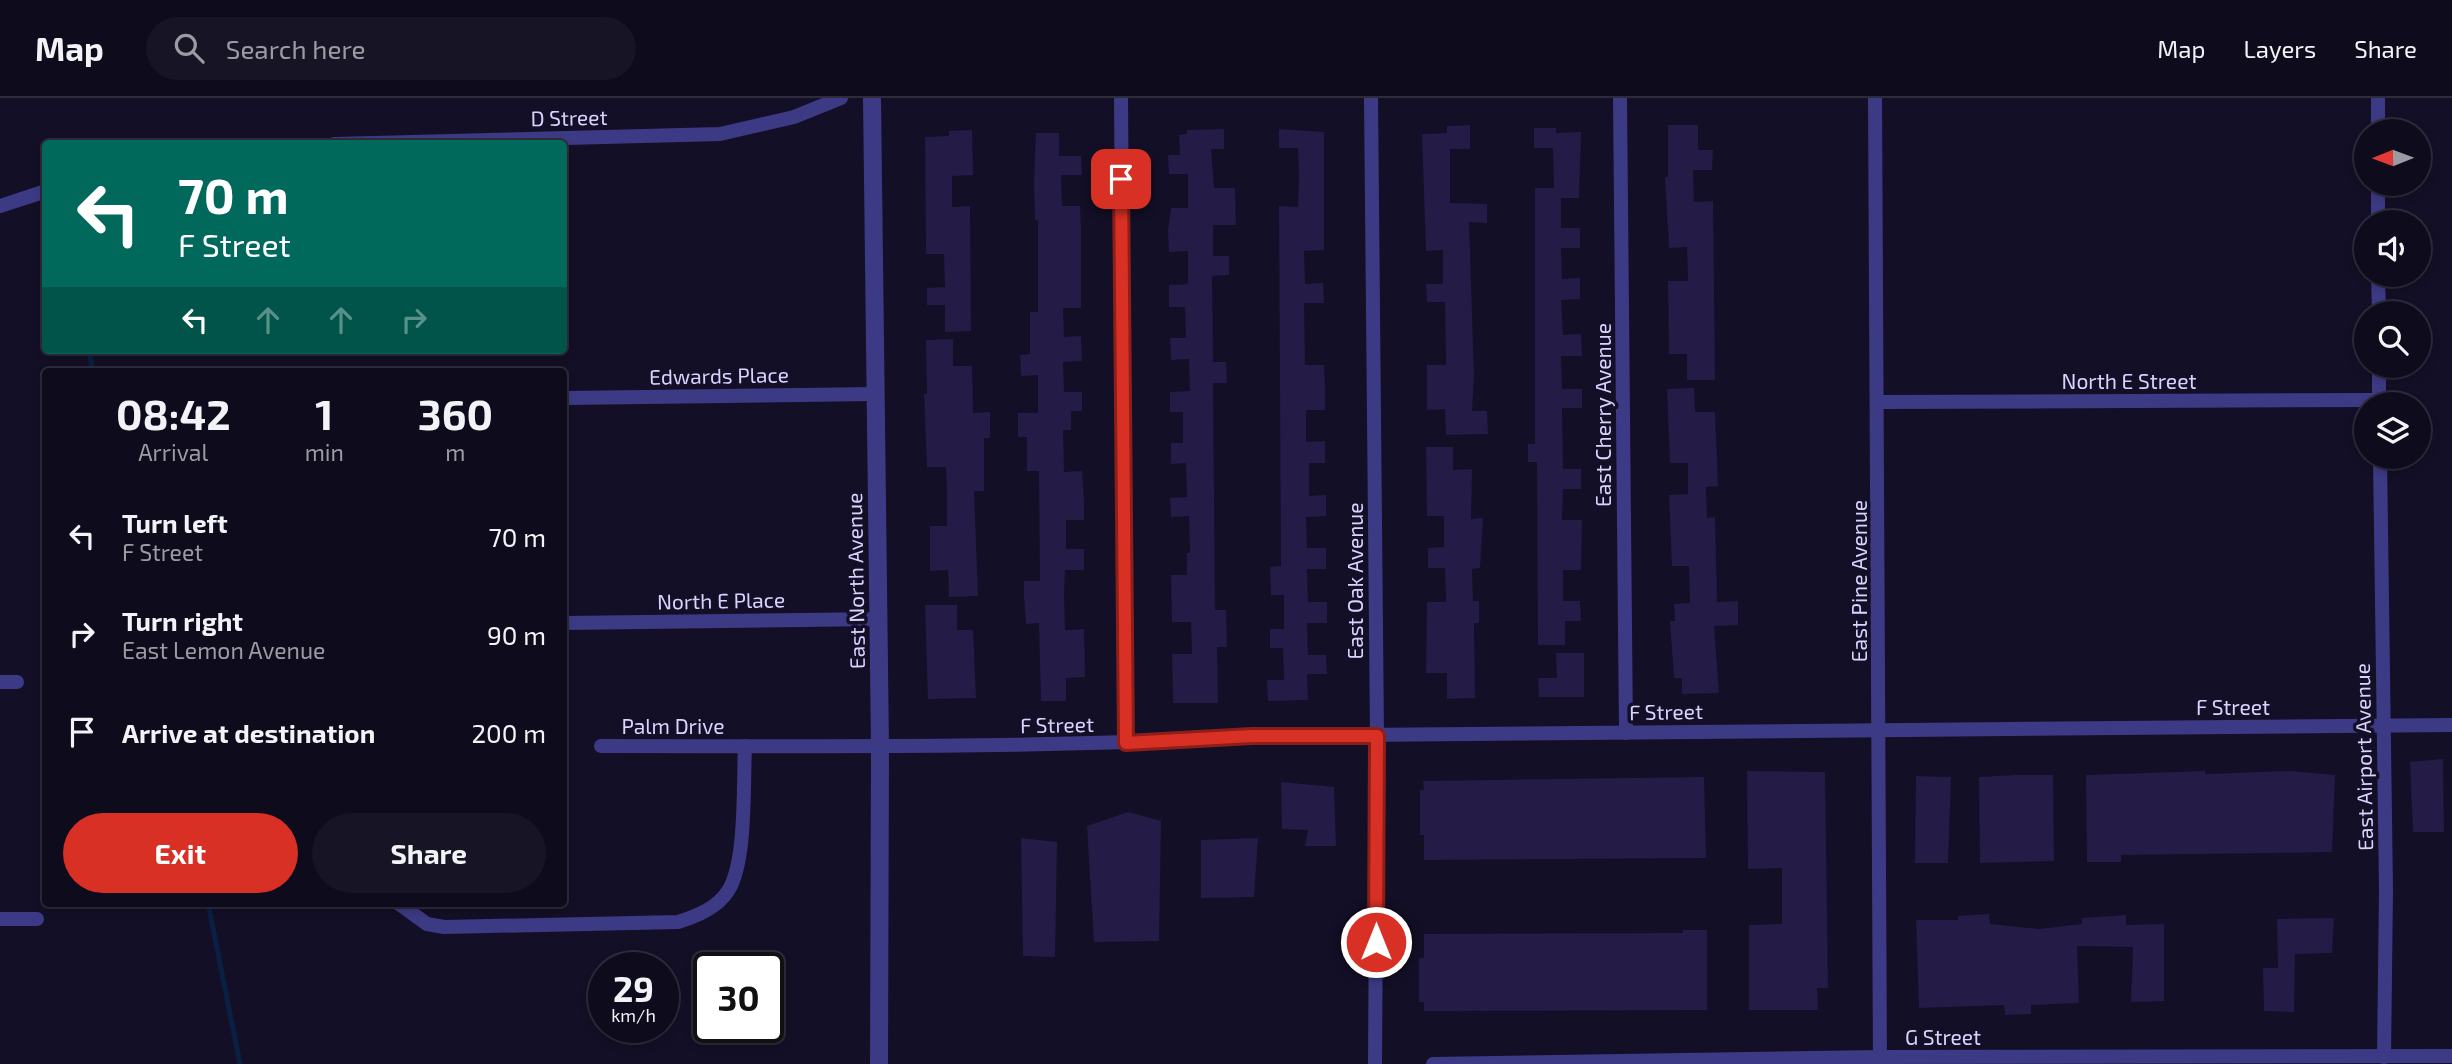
<!DOCTYPE html>
<html lang="en">
<head>
<meta charset="utf-8">
<style>
  :root { --surface:#0e0b1c; --page:#171425; --text:#f1f3f6; --muted:#9b9ba3; --line:#2e2b3b; --accent:#d93025 }
  body { margin:0; font-family:"Exo 2",sans-serif; background:var(--page); color:var(--text); height:100vh; display:flex; flex-direction:column; font-size:26px; white-space:nowrap }
  * { box-sizing:border-box; margin:0 }
  p { font-size:23px; color:var(--muted) }
  .icon { flex:none; width:38px; height:38px; fill:none; stroke:currentColor; stroke-width:2; stroke-linecap:round; stroke-linejoin:round }
  .map { position:relative; flex:1; overflow:hidden }
  .panel { position:absolute; left:42px; top:270px; width:525px; height:539px; display:flex; flex-direction:column; background:var(--surface); border-radius:7px; box-shadow:0 4px 10px #0003,0 0 0 2px var(--line) }
  .panel>* { flex:none }
  .banner { position:absolute; left:42px; top:42px; width:525px; height:214px; border-radius:7px; box-shadow:0 4px 10px #0003,0 0 0 2px var(--line); background:#00695c; color:#fff; overflow:hidden }
  .needle { width:46px; rotate:269deg }
  .fabs { position:absolute; left:2354px; top:21px; display:grid; gap:14px }
  .fabs a { display:grid; place-items:center; width:77px; height:77px; border-radius:50%; background:var(--surface); box-shadow:0 4px 10px #0003,0 0 0 2px var(--line); font-size:35px }
  .speed { position:absolute; left:588px; top:854px; display:flex; gap:14px; font-size:35px; font-weight:700; text-align:center }
  .speed>* { display:grid; place-content:center; width:91px; height:91px; border-radius:50%; background:var(--surface); box-shadow:0 4px 10px #0003,0 0 0 2px var(--line); line-height:1 }
  .speed small { font-size:18px; font-weight:400 }
  .speed .limit { border:4px solid #111; border-radius:10px; background:#fff; color:#111 }
  .pin { position:absolute; display:grid; place-items:center; width:60px; height:60px; color:#fff; margin:-30px; border-radius:14px; box-shadow:0 4px 10px #0006 }
  .me { position:absolute; width:77px; margin:-38px; rotate:0deg; stroke-linejoin:round; filter:drop-shadow(0 0 5px #0008) }
  .turn { display:flex; align-items:center; gap:24px; height:147px; padding:0 21px; font-size:32px }
  .turn .icon { width:91px; height:91px; stroke-width:2.5 }
  .turn b { display:block; font-size:49px; line-height:60px }
  .lanes { display:flex; align-items:center; height:66px; padding:0 21px; background:#0003; justify-content:center; gap:35px; direction:ltr }
  .lanes .off { opacity:.35 }
  .eta { display:flex; justify-content:space-evenly; align-items:center; height:119px; text-align:center }
  .eta b { font-size:42px; font-weight:700; line-height:49px }
  .action { display:flex; gap:14px; margin-top:auto; padding:14px 21px }
  .action a { flex:1; height:80px; border-radius:42px; background:var(--accent); color:#fff; font-size:28px; font-weight:700; line-height:80px; text-align:center }
  .action a+a { background:var(--page); color:var(--text) }
  ul { padding:0; list-style:none }
  li { display:flex; align-items:center; gap:21px; height:98px; padding:0 21px }
  li div { flex:1 }
  li b { display:block; font-size:26px }
  li em { font-style:normal }
  header { display:flex; align-items:center; gap:42px; box-sizing:border-box; height:98px; padding:0 35px; background:var(--surface); border-bottom:2px solid var(--line) }
  header strong { font-size:33px }
  nav { display:flex; gap:38px; margin-inline-start:auto; font-size:24px }
  .search { width:490px; height:63px; background:var(--page); display:flex; align-items:center; gap:18px; box-sizing:border-box; padding:0 24px; border-radius:38px; color:var(--muted); font-size:26px }
  .map>svg:first-child { display:block }
  .lines { fill:none; stroke-linecap:round; stroke-linejoin:round }
  .stream { stroke:#0a1f44; stroke-width:5 }
  .building { fill:#241b47 }
  .minor { stroke:#3d3a85; stroke-width:14 }
  .tertiary { stroke:#3d3a85; stroke-width:18 }
  .route-casing { stroke:#8d1f18; stroke-width:18 }
  .route { stroke:#d93025; stroke-width:12 }
  .labels { text-anchor:middle; dominant-baseline:central; stroke-width:7; stroke-linejoin:round; paint-order:stroke }
  .street-label { font-size:21px; fill:#d9d4ff; stroke:#130f26 }
</style>
</head>
<body>
<header>
<strong>Map</strong>
<div class="search"><svg class="icon" aria-label="search" viewBox="0 0 24 24"><circle cx="10" cy="10" r="6"/><path d="M15 15l6 6"/></svg>Search here</div>
<nav><a>Map</a><a>Layers</a><a>Share</a></nav>
</header>
<div class="map">
<svg width="2452" height="966" viewBox="0 0 2452 966">
  <rect width="100%" height="100%" fill="#130f26"/>
  <g class="lines">
    <g class="stream">
      <polyline points="89,252 93,273"/>
      <polyline points="208,805 240,966"/>
    </g>
  </g>
  <g class="building">
    <polygon points="1470,27 1470,51 1450,51 1450,105 1487,106 1487,125 1469,124 1474,278 1472,313 1487,313 1488,336 1446,337 1445,311 1427,312 1427,267 1446,267 1445,204 1427,204 1426,186 1443,186 1443,152 1426,153 1422,36 1447,35 1447,28"/>
    <polygon points="1668,27 1698,27 1698,52 1713,52 1712,72 1693,72 1694,104 1713,103 1715,282 1687,282 1687,256 1669,256 1668,183 1688,183 1687,149 1669,150 1665,79 1668,79"/>
    <polygon points="1534,30 1556,30 1556,35 1581,34 1579,100 1561,100 1561,130 1580,130 1580,150 1561,150 1562,181 1580,180 1580,201 1561,202 1563,237 1581,236 1582,258 1561,258 1562,291 1582,291 1582,310 1562,310 1563,371 1581,371 1581,391 1563,391 1562,422 1582,422 1581,472 1563,472 1563,503 1580,503 1581,523 1565,523 1565,547 1538,547 1537,364 1528,364 1528,346 1535,346 1535,90 1554,90 1553,50 1534,50"/>
    <polygon points="1224,31 1224,51 1211,51 1214,90 1235,90 1236,127 1213,127 1213,158 1229,158 1229,177 1212,178 1213,264 1226,264 1227,285 1213,285 1215,512 1226,512 1227,549 1217,549 1218,605 1173,605 1172,556 1192,556 1191,524 1172,524 1171,477 1187,477 1187,455 1190,455 1189,418 1171,419 1170,400 1187,399 1186,365 1171,366 1171,345 1183,345 1183,314 1170,314 1170,294 1190,293 1189,261 1171,262 1170,240 1186,240 1185,209 1169,209 1169,187 1188,186 1188,153 1169,154 1168,133 1171,110 1188,110 1188,76 1169,76 1168,57 1180,57 1179,37 1187,36 1187,32"/>
    <polygon points="1279,31 1324,34 1324,152 1304,153 1305,186 1323,185 1324,205 1304,205 1305,267 1324,267 1325,290 1325,312 1306,312 1306,344 1325,343 1325,365 1309,365 1309,398 1326,397 1326,418 1306,419 1307,450 1326,450 1326,471 1307,471 1308,504 1327,504 1327,525 1307,525 1308,557 1326,557 1327,576 1307,576 1308,602 1268,603 1267,582 1284,582 1283,550 1270,550 1270,531 1284,531 1284,497 1271,497 1270,469 1281,468 1279,108 1298,109 1299,81 1298,50 1279,50"/>
    <polygon points="972,32 973,77 952,78 952,109 970,108 971,233 945,234 945,207 927,207 927,190 945,189 944,156 926,156 925,39 949,38 949,33"/>
    <polygon points="1036,35 1059,35 1059,58 1081,58 1082,77 1061,77 1062,108 1080,108 1081,129 1081,210 1063,210 1064,239 1081,238 1082,263 1063,264 1064,294 1082,294 1082,313 1071,313 1071,332 1063,332 1064,374 1082,373 1084,400 1084,422 1066,422 1066,451 1084,451 1084,472 1065,472 1064,498 1065,532 1084,531 1085,579 1066,580 1066,603 1041,603 1039,525 1026,526 1024,498 1024,483 1040,483 1039,373 1027,373 1027,339 1018,339 1018,315 1038,315 1038,277 1021,278 1020,257 1030,256 1030,214 1038,214 1038,122 1035,122 1034,84"/>
    <polygon points="953,241 953,268 972,268 973,315 990,314 990,340 984,340 984,393 974,393 978,498 949,499 948,472 930,473 930,428 947,428 947,393 946,369 927,369 924,296 927,296 926,242"/>
    <polygon points="1694,290 1695,314 1715,314 1718,388 1706,389 1707,420 1715,419 1717,504 1738,503 1738,527 1714,528 1719,595 1682,596 1682,580 1674,580 1670,523 1675,523 1674,506 1690,505 1689,468 1672,468 1669,397 1688,396 1688,365 1670,365 1667,291"/>
    <polygon points="1426,349 1453,349 1453,372 1472,371 1471,421 1483,420 1480,470 1472,471 1473,503 1479,503 1479,525 1474,525 1475,600 1447,601 1447,575 1426,575 1427,504 1446,504 1445,470 1428,470 1428,450 1444,449 1444,418 1427,418"/>
    <polygon points="925,507 957,507 957,532 973,532 976,600 928,601"/>
    <polygon points="1556,555 1584,555 1584,599 1539,599 1538,580 1557,580"/>
    <polygon points="2443,661 2444,734 2413,734 2410,664"/>
    <polygon points="1747,673 1825,674 1828,890 1817,890 1818,912 1749,912 1749,827 1782,826 1782,770 1748,771"/>
    <polygon points="2205,673 2205,676 2291,673 2335,677 2332,754 2121,757 2121,764 2087,764 2086,677"/>
    <polygon points="2015,677 2053,677 2054,763 1980,765 1979,679"/>
    <polygon points="1916,678 1951,679 1948,765 1915,765"/>
    <polygon points="1704,679 1706,760 1424,762 1424,737 1420,737 1420,692 1424,692 1423,683"/>
    <polygon points="1281,684 1334,689 1336,748 1305,748 1308,732 1282,731"/>
    <polygon points="1128,714 1161,723 1159,843 1094,844 1087,728"/>
    <polygon points="1021,740 1057,744 1055,859 1023,858"/>
    <polygon points="1258,740 1254,799 1201,800 1201,742"/>
    <polygon points="1989,816 1990,826 2039,831 2082,826 2082,820 2126,817 2126,827 2164,826 2164,903 2131,904 2133,849 2077,848 2079,905 2031,907 2031,916 2005,917 2004,907 1919,910 1916,822 1958,822 1958,818"/>
    <polygon points="2334,820 2332,855 2295,856 2294,914 2264,913 2263,870 2278,870 2277,821"/>
    <polygon points="1683,832 1707,832 1707,912 1424,913 1424,904 1419,904 1419,860 1424,860 1424,836 1683,835"/>
  </g>
  <g class="lines">
    <g class="minor">
      <polyline points="1121,0 1126,645"/>
      <polyline points="1371,0 1377,638 1375,966"/>
      <polyline points="1620,0 1626,635"/>
      <polyline points="1875,0 1880,966"/>
      <polyline points="2378,0 2378,33"/>
      <polyline points="334,46 720,36 794,19 841,0"/>
      <polyline points="2378,86 2378,124"/>
      <polyline points="0,108 46,93"/>
      <polyline points="2378,177 2379,215"/>
      <polyline points="2379,268 2379,306"/>
      <polyline points="564,300 875,296"/>
      <polyline points="1878,304 2379,302"/>
      <polyline points="2380,359 2386,792 2384,959"/>
      <polyline points="564,525 879,521"/>
      <polyline points="0,584 17,584"/>
      <path d="M601,648C818,648 1035,651 1252,638L2452,627"/>
      <path d="M398,805L427,826L444,829L678,824C697,818 717,810 728,793C747,764 743,684 745,648"/>
      <polyline points="0,821 37,821"/>
      <polyline points="1433,966 1880,959 2452,958"/>
    </g>
    <polyline class="tertiary" points="872,0 880,650 879,966"/>
  </g>
  <g class="lines">
    <defs>
      <polyline id="route" points="1121,81 1126,645 1252,638 1377,638 1376,844"/>
    </defs>
    <use href="#route" class="route-casing"/>
    <use href="#route" class="route"/>
  </g>
  <g class="labels">
    <g class="street-label">
      <text transform="translate(569 19) rotate(-1)">D Street</text>
      <text transform="translate(719 277) rotate(-1)">Edwards Place</text>
      <text x="2129" y="282">North E Street</text>
      <text transform="translate(1602 317) rotate(-90)">East Cherry Avenue</text>
      <text transform="translate(855 483) rotate(-91)">East North Avenue</text>
      <text transform="translate(1354 483) rotate(-90)">East Oak Avenue</text>
      <text transform="translate(1858 483) rotate(-90)">East Pine Avenue</text>
      <text transform="translate(721 502) rotate(-1)">North E Place</text>
      <text x="2233" y="608">F Street</text>
      <text transform="translate(1666 613) rotate(-1)">F Street</text>
      <text transform="translate(1057 626) rotate(-1)">F Street</text>
      <text x="673" y="627">Palm Drive</text>
      <text transform="translate(2363 659) rotate(-91)">East Airport Avenue</text>
      <text x="1943" y="938">G Street</text>
    </g>
  </g>
</svg>
<div class="fabs">
<a><svg class="needle" viewBox="-14 -14 28 28"><path d="M0-13l5 13h-10z" fill="#e53935"/><path d="M0 13l5-13h-10z" fill="#9b9ba3"/></svg></a>
<a><svg class="icon" aria-label="sound" viewBox="0 0 24 24"><path d="M4 9h4l5-4v14l-5-4H4zM17 9q2 3 0 6"/></svg></a>
<a><svg class="icon" aria-label="search" viewBox="0 0 24 24"><circle cx="10" cy="10" r="6"/><path d="M15 15l6 6"/></svg></a>
<a><svg class="icon" aria-label="layers" viewBox="0 0 24 24"><path d="M12 4l9 5-9 5-9-5zM3 14l9 5 9-5"/></svg></a>
</div>
<div class="speed"><div>29<small>km/h</small></div><div class="limit">30</div></div>
<div class="pin" style="left:1121px;top:81px;background:#d93025"><svg class="icon" aria-label="arrive" viewBox="0 0 24 24"><path d="M6 21V4h12l-3 4 3 4H6"/></svg></div>
<svg class="me" style="left:1376px;top:844px" viewBox="-20 -20 40 40"><circle r="17" fill="#d93025" stroke="#fff" stroke-width="3"/><path d="M0-11L8 9 0 5-8 9z" fill="#fff"/></svg>
<div class="banner">
<div class="turn"><svg class="icon" aria-label="left" viewBox="0 0 24 24"><path d="M17 20v-9H6M10 6l-5 5 5 5"/></svg><div><b>70 m</b>F Street</div></div>
<div class="lanes"><svg class="icon" aria-label="left" viewBox="0 0 24 24"><path d="M17 20v-9H6M10 6l-5 5 5 5"/></svg><svg class="icon off" aria-label="ahead" viewBox="0 0 24 24"><path d="M12 20V5M6 11l6-6 6 6"/></svg><svg class="icon off" aria-label="ahead" viewBox="0 0 24 24"><path d="M12 20V5M6 11l6-6 6 6"/></svg><svg class="icon off" aria-label="right" viewBox="0 0 24 24"><path d="M7 20v-9h11M14 6l5 5-5 5"/></svg></div>
</div>
<section class="panel">
<div class="eta">
<div><b>08:42</b><p>Arrival</p></div>
<div><b>1</b><p>min</p></div>
<div><b>360</b><p>m</p></div>
</div>
<ul>
<li><svg class="icon" aria-label="left" viewBox="0 0 24 24"><path d="M17 20v-9H6M10 6l-5 5 5 5"/></svg><div><b>Turn left</b><p>F Street</p></div><em>70 m</em></li>
<li><svg class="icon" aria-label="right" viewBox="0 0 24 24"><path d="M7 20v-9h11M14 6l5 5-5 5"/></svg><div><b>Turn right</b><p>East Lemon Avenue</p></div><em>90 m</em></li>
<li><svg class="icon" aria-label="arrive" viewBox="0 0 24 24"><path d="M6 21V4h12l-3 4 3 4H6"/></svg><div><b>Arrive at destination</b></div><em>200 m</em></li>
</ul>
<div class="action"><a>Exit</a><a>Share</a></div>
</section>
</div>
</body>
</html>
